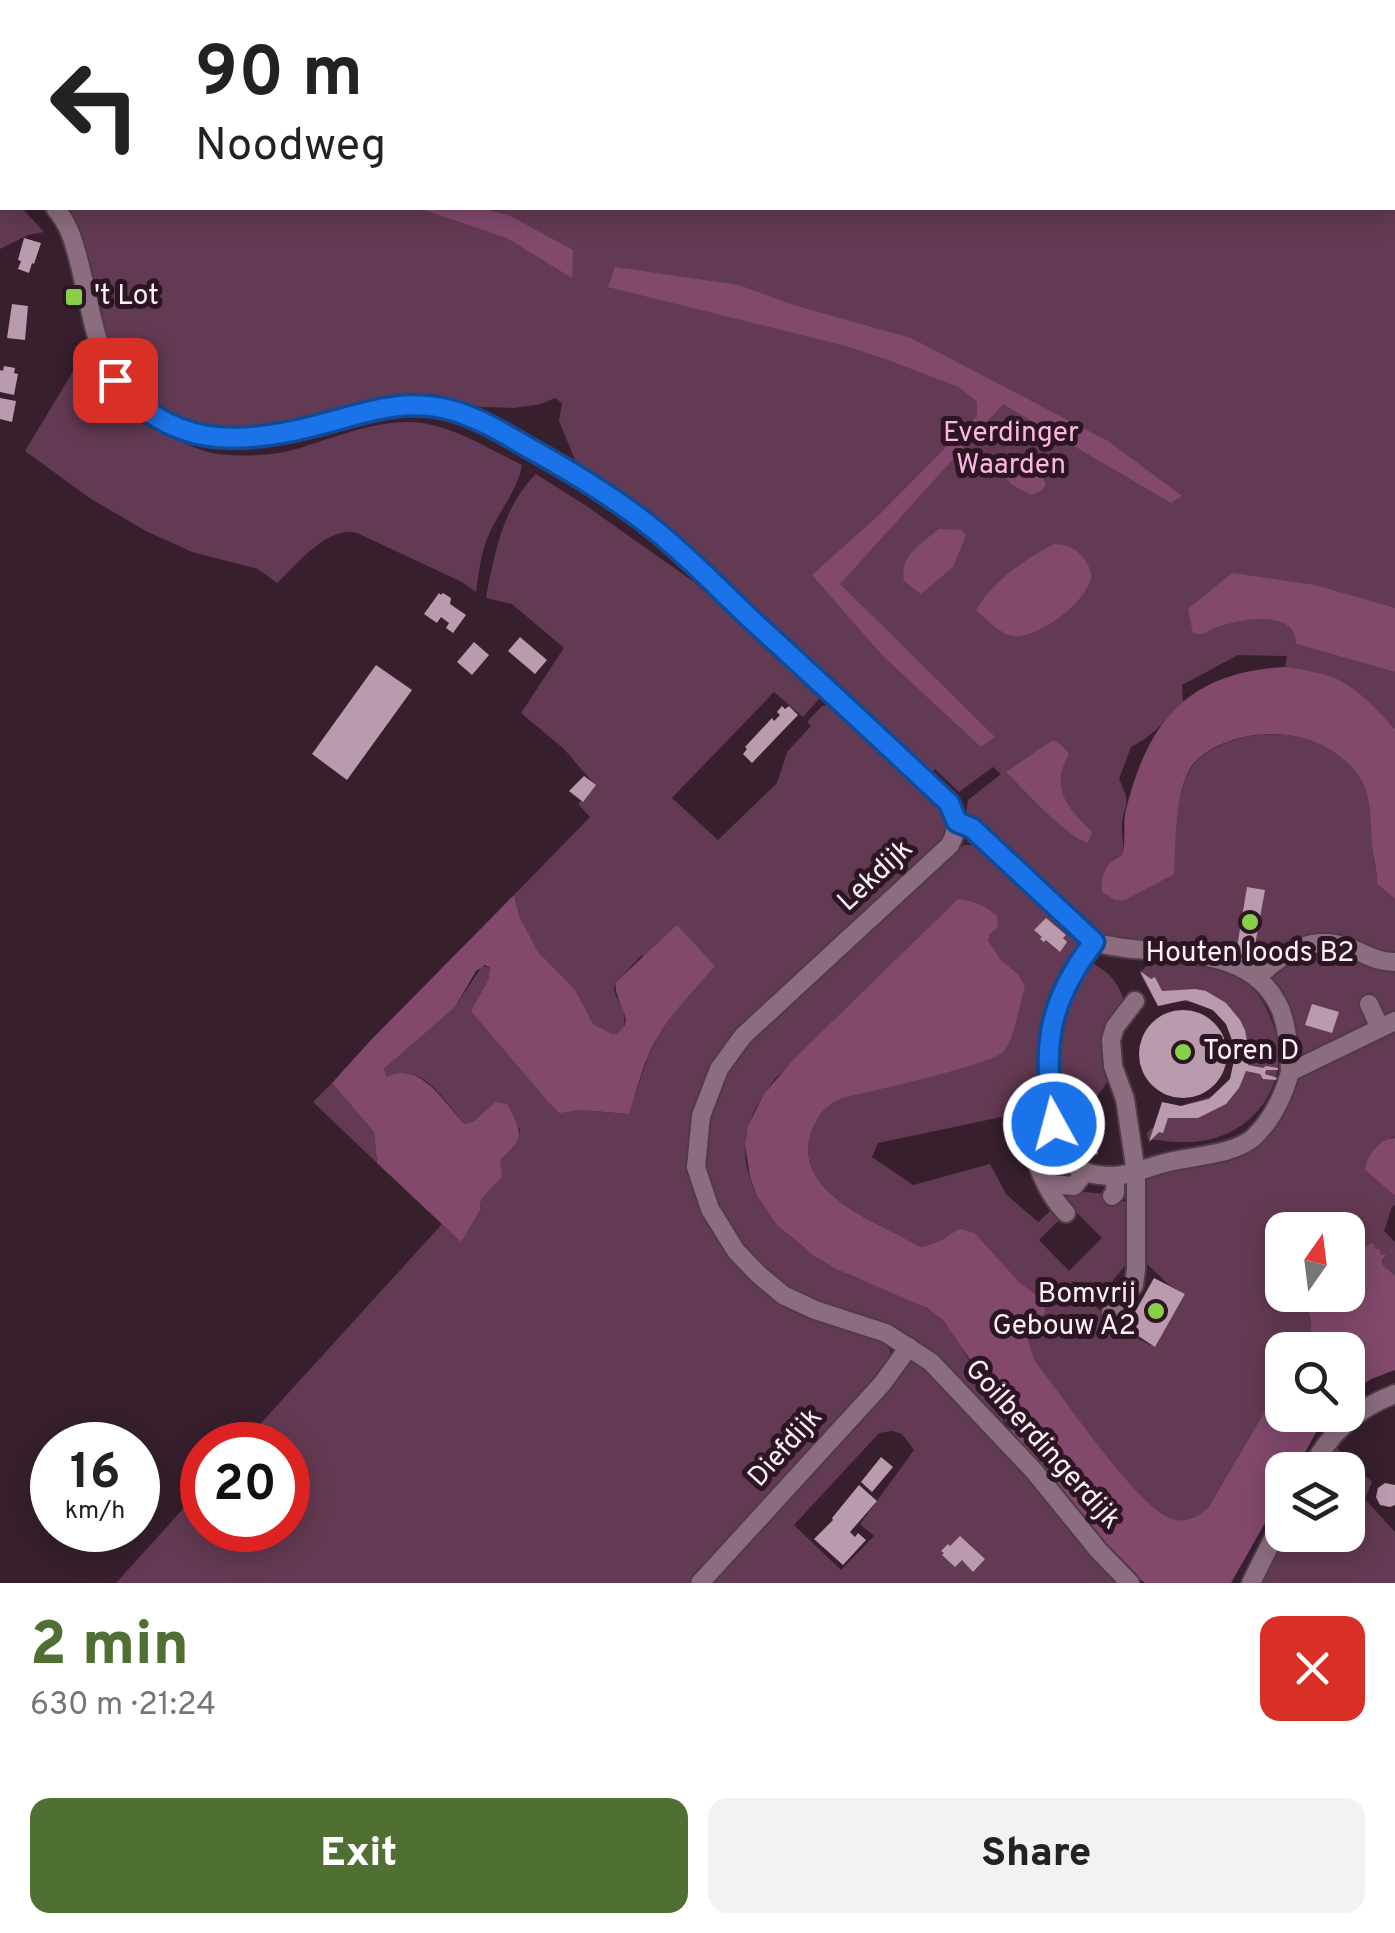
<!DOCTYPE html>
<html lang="en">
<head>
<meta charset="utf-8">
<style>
  :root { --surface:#fff; --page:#f2f2f2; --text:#222; --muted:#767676; --accent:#507033 }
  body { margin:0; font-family:Overpass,sans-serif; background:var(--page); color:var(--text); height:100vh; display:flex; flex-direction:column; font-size:38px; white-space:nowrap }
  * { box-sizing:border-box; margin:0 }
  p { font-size:32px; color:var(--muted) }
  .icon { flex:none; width:55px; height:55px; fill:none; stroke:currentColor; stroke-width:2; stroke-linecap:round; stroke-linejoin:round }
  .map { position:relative; height:1583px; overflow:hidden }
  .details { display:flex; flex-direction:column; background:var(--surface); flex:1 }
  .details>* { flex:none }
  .guide { position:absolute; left:0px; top:0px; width:1395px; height:210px; box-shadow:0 5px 25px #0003; background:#fff; color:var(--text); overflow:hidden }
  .needle { width:65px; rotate:14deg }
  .fabs { position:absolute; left:1265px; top:1212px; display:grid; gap:20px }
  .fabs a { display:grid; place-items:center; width:100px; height:100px; border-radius:20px; background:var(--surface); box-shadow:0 5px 25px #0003; font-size:50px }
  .speed { position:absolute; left:30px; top:1422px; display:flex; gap:20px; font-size:50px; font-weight:700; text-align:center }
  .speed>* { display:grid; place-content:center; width:130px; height:130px; border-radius:50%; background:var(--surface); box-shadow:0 5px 25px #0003; line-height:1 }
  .speed small { font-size:25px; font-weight:400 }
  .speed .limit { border:15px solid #d22; background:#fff; color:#111 }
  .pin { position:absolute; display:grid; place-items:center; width:85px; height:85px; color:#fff; margin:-42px; border-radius:20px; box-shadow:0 5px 15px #0006 }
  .me { position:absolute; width:110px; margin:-55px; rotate:353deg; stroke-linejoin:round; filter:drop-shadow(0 0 8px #0008) }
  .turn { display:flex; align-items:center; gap:35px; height:210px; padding:0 30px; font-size:45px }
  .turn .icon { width:130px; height:130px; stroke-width:2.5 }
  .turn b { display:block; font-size:70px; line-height:85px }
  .round { display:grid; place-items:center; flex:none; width:105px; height:105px; border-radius:20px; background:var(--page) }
  .head { display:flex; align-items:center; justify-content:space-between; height:170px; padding:0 30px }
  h1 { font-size:60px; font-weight:800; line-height:75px; color:var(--accent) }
  .primary-button { display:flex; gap:20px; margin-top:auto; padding:20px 30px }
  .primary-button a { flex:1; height:115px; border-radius:20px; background:var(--accent); color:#fff; font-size:40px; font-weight:800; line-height:115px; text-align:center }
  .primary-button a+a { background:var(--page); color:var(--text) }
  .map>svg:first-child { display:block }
  .green { fill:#633a53; fill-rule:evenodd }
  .water { fill:#82496d }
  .building { fill:#ba9aad }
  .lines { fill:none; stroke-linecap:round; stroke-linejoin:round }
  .minor-casing { stroke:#4f3b48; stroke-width:22 }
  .minor { stroke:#8b6d7f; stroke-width:18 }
  .route-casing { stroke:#114b97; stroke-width:25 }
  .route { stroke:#1a73e8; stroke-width:18 }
  .poi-dot { fill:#89cf48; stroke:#2d1624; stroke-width:4 }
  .labels { text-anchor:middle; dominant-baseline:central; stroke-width:10; stroke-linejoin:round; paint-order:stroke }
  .poi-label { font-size:28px; fill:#fdf0f7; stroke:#2d1624; text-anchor:start }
  .park-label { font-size:28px; fill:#fdb6e1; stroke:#2d1624 }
  .street-label { font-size:28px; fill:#fdf0f7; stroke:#2d1624 }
</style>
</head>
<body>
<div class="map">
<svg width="1395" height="1583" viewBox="0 0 1395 1583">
  <rect width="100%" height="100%" fill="#371f2e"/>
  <g class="green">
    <path d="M0,0H1395V628L1234,595L1201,634C1223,622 1294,602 1296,644L1395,672V729C1378,710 1357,687 1333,677C1318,672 1300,670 1285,667L1287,656L1238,655L1182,685L1183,702C1165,720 1155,735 1131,747L1119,779C1134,810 1122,802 1122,829C1122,840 1125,844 1122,855L1114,859L1102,882L1180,797C1183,787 1185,777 1191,768C1198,757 1210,750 1221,745C1266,725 1324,732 1356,771C1373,792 1371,821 1372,846C1372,859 1378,871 1377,884L1395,899V953L1375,951L1320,935L1267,960L1254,959L1173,944L1099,939L966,814L968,800L1001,774L993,767L959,792L935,769L927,776L580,472L559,421L562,403L555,398L541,404L514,408L483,407L402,396L283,425L250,430L192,424L164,416L120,378L99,328L64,208H1392V2H2V160L0,159ZM1247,888L1264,891L1252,956L1236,952Z"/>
    <polygon points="0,191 2,193 2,208 22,208 44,232 28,235 0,249"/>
    <path d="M86,350C99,375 113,401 135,418C150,429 194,449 212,453C232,457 269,456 289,451C327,441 367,422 408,422C447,422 487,448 522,465C518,489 501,509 491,530C481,549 479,571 476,592L462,582L357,533C327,525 298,564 277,583L258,569L192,552L146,531L91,499L25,451Z"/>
    <path d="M536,474L585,505L694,582L819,695L818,700L803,717L774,692L672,798L718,840L777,783L787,752L811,726L807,722L822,706L834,704L946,814L949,836L768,1002L692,1119L688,1141L689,1168L736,1263L753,1282L778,1301L828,1324L877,1336L890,1350L891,1360L886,1370L692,1583H116L202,1488V1530H288V1445H241L442,1224L460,1241L480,1210L481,1199L501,1177L500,1160C510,1151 519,1144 520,1129L495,1102L474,1121L465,1124C448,1107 431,1073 403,1073C398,1073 392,1076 387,1077L384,1069L455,1007L482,966L490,968L488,981L551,1105L558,1112L581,1110L628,1114L648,1057L658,1036L674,1013L642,955L616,982L614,989L616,996L625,1011L624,1028L614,1036L593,1024L538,952L519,915L514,895L590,817L578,804L595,785L564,749L521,713L564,648L512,604L486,598C494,555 503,506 536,474Z"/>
    <path d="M964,845H980L1079,936L1085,947L1067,971L1047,1124L1040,1125L1035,1110L878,1143L872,1157L913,1185L990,1164L1006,1194L1038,1222L1055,1207L1063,1216L1039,1240L1069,1271L1102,1238L1072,1208L1061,1201L1062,1190L1108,1194L1127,1203L1129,1261L1093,1304L1124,1332L1155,1347L1185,1294L1169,1285L1145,1262L1147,1179L1176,1171L1228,1162L1243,1154L1254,1147L1295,1080L1395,1027V1138L1392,1137L1365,1170L1395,1196V1205L1392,1207L1384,1231L1395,1242V1276L1383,1265L1382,1254L1375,1249L1348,1262V1230H1282V1259L1280,1262L1282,1265V1295H1301C1313,1320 1316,1325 1301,1350H1282V1382L1208,1508C1197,1517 1187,1523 1173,1519C1140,1511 1061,1393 1035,1361L1028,1340L1045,1312L1044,1300L1020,1283L975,1233L945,1237L935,1245L921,1247C881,1224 791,1194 811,1133C817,1116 824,1107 840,1099L972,1065L1017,973L1001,960L988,940L990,934L958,900L775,1079C765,1093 754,1108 749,1125C730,1188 787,1243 837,1269C871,1287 910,1293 940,1318C954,1330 961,1347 970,1362C975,1371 983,1378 988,1387C996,1402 1002,1419 1010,1435L931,1353L799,1296L776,1281L740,1245L712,1202L701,1158L712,1095L749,1038Z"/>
    <polygon points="1315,947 1363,958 1382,970 1395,971 1395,1014 1306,1060 1295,1058 1272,989 1274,971"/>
    <path d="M1169,959C1191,962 1215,962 1235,974C1254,985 1265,1002 1272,1022C1294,1076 1259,1133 1201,1141C1183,1144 1165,1141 1148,1139L1147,1133L1150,1130C1160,1123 1170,1111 1182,1106C1200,1098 1217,1100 1229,1080C1231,1078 1233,1068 1233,1065C1242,1020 1200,989 1158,1006L1140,974L1145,967Z"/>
    <path d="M1092,963C1108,971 1119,983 1124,1001L1110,1026L1109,1079L1088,1110L1071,1115L1081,1158L1072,1154C1065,1133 1059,1114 1057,1092C1055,1059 1064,983 1092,963Z"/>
    <polygon points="332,1083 374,1132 377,1163 313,1102"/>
    <path d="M917,1361L928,1365L1026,1476L1078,1542L1117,1583H709L906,1363ZM892,1431L902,1434L914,1450L860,1524L874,1536L841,1570L794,1525L879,1433Z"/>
    <polygon points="1333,1444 1372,1482 1365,1499 1395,1532 1395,1583 1259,1583 1282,1535 1348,1535 1348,1470 1317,1470"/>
  </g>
  <g class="water">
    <polygon points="418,208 483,208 510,216 573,250 572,278 507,238"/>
    <polygon points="615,267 739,285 790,304 911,338 1108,441 1182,496 1171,503 1003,404 840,584 995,737 981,747 883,656 812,575 878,516 977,416 977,402 959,387 888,360 846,346 608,287"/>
    <path d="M1007,458C1026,457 1038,466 1046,484L1042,490L1032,495L1012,485L1000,470L1001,462Z"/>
    <path d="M939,529L962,530L966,535L953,567L921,594L904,581C899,555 922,543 939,529Z"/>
    <path d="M1054,544C1067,545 1074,547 1082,556C1086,561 1092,570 1091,577C1088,601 1038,639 1014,636C999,634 988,620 976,610C994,580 1024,560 1054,544Z"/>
    <path d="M1232,573L1315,585L1395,608V672L1296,644C1295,607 1237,620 1215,628C1210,629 1206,634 1201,634C1198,635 1195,633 1193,633L1188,609Z"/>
    <path d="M1285,667C1300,669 1318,672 1333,677C1357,687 1378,710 1395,729V899L1377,884C1378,871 1373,860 1372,846C1370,821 1373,793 1356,772C1324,732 1266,725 1222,744C1210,749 1198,757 1191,767C1174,794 1176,843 1174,874L1125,900H1115L1102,892C1101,875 1105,863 1122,855C1127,840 1122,826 1126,810C1148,720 1189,672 1285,667Z"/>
    <path d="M1053,740L1061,745L1069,754C1049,789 1068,808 1092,832L1088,843C1063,834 1027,792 1006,772Z"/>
    <path d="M514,895L519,915L538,952L575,990L593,1024L614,1035C641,1020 612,1003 616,982L677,925L715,966C696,988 675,1009 660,1033C644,1058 638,1086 629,1114L581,1110L559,1113L551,1105L471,1011L488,981L490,968L485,965L476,971L455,1007L384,1069L387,1077C421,1059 445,1105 465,1124L474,1121L495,1102L507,1104C522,1133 526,1137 500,1160L502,1177L481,1199L480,1210L461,1242L377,1163L374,1132L332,1083L370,1041Z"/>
    <path d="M958,899C973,901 985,905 997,916L998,927L990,934L988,940L1001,960L1017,973L1025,986C1020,1002 1014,1041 1003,1052C991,1065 866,1092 840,1099C824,1107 817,1116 811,1133C791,1194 881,1224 921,1247C937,1245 946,1236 960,1229L975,1233L1020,1283L1044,1300L1045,1312L1028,1340L1035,1361C1061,1393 1140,1511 1173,1519C1187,1523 1197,1517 1208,1508L1282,1382V1415H1326L1295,1470H1282V1493L1231,1583H1145L1119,1563L1036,1467L1013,1435L987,1385L944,1321L927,1308L836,1269L814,1256L777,1225L757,1196L750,1177L745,1145L748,1126L764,1094L792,1061Z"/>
    <path d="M1395,1138V1196L1365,1170C1367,1155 1379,1139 1395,1138Z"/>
    <path d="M1373,1243L1375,1249H1379L1381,1254L1386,1255L1382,1260L1383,1265L1395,1276V1370L1371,1379L1348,1394V1350H1301C1316,1325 1313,1321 1301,1295H1348L1349,1254Z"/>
  </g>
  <g class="building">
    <polygon points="24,238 41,243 34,264 32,263 29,273 18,269 21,261 18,260"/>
    <polygon points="12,304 28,306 25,340 7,338"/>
    <polygon points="4,366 15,368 14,373 18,374 14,395 0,392 0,370 3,371"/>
    <polygon points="0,398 16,401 12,422 0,419"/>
    <polygon points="439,593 441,595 443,593 451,598 450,604 466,615 453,633 446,628 449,623 441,617 437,623 424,614"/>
    <polygon points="520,637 547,660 535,674 508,651"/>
    <polygon points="474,642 489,655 472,675 457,662"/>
    <polygon points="376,665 412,690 347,780 312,754"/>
    <polygon points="782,706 785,709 789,706 798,715 752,763 743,754 747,749 745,747 772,718 774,721 780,715 777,712"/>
    <polygon points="584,776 596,785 583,802 569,791"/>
    <polygon points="1247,887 1265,890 1253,956 1236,953"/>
    <polygon points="1046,918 1066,935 1063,938 1067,942 1060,952 1046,940 1044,942 1040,939 1042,937 1034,930"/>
    <polygon points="1140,971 1151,979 1155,977 1162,991 1195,989 1206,991 1226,1003 1240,1020 1245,1030 1249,1052 1248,1065 1263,1068 1266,1066 1278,1068 1278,1070 1266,1070 1265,1074 1278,1078 1277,1080 1263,1079 1260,1074 1246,1071 1239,1088 1226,1104 1198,1118 1168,1118 1163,1133 1159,1132 1149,1142 1162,1102 1181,1106 1209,1099 1230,1079 1236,1051 1226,1024 1213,1010 1186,1000 1158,1006"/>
    <polygon points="1312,1004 1339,1012 1332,1033 1305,1025"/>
    <circle cx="1183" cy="1054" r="44"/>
    <polygon points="1088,1110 1098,1154 1081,1158 1071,1114"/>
    <polygon points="1154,1278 1185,1294 1155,1347 1126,1328"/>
    <polygon points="881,1457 893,1467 872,1492 861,1482"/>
    <polygon points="1385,1483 1395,1485 1395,1505 1390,1507 1380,1505 1376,1497 1378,1488"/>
    <polygon points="859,1485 877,1501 850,1532 855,1537 858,1533 866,1540 843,1565 814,1539 833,1520 832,1518"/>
    <polygon points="960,1536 985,1559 973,1572 962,1560 955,1567 942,1555 944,1553 941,1551 948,1544 950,1546"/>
  </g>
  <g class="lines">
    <defs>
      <g id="minor">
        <polyline points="0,167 2,168"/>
        <path d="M55,208C69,224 74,242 79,262C95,321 95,377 151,415C199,449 267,440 319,425C357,414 398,398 438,407C473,415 503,433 534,451C578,475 622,502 660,534C695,563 727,597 760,627C823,686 886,744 949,803C958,819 958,829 950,845L743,1036L719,1069L701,1116L696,1167L710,1209L736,1251L758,1274L783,1295L815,1310L886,1333L931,1362L1034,1471L1099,1551L1130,1583"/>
        <path d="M957,822L973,827L1094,942C1154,960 1251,937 1281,1011C1288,1030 1289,1052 1290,1072"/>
        <path d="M1094,942C1077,963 1064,982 1056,1008C1044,1046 1040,1152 1084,1171C1092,1175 1105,1176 1114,1176C1132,1175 1148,1167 1165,1163C1191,1156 1233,1155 1253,1138C1272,1120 1283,1098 1290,1072L1395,1021"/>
        <path d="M1257,978C1284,951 1313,934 1350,948C1366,954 1377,962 1395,962"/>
        <polyline points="1369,1004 1380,1028"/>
        <path d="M1055,1128L1028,1137C1036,1162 1046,1193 1066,1213"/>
        <polyline points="1047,1184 1074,1186 1085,1172"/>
        <polyline points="1112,1196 1115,1193 1115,1176"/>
        <polyline points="1111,1313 1134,1285 1136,1269 1136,1173 1125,1099 1113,1066 1111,1040 1115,1027 1135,1001"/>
        <path d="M1310,1470C1330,1433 1355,1409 1395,1394"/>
        <polyline points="700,1583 882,1384 909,1347"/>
        <polyline points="1251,1583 1282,1521"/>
      </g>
    </defs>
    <use href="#minor" class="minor-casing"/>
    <use href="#minor" class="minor"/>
  </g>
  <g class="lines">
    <defs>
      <path id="route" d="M115,380C170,447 236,446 314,426C363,414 403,396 454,411C481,419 505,434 529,448C574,473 621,501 661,535C694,562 724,594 755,623C820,682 884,742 949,803L957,822L972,828L1094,942C1047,1003 1042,1049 1054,1124"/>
    </defs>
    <use href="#route" class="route-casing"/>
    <use href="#route" class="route"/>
  </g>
  <g class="poi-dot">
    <rect x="64" y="287" width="20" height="20" rx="5"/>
    <circle cx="1250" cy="922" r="10"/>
    <circle cx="1183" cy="1052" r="10"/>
    <circle cx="1156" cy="1311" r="10"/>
  </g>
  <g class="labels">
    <g class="poi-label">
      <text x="94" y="297">'t Lot</text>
      <text x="1250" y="954" text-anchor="middle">Houten loods B2</text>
      <text x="1203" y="1052">Toren D</text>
      <text x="1136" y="1295" text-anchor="end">Bomvrij<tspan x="1136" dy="32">Gebouw A2</tspan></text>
    </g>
    <g class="park-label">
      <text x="1011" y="434">Everdinger<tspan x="1011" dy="32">Waarden</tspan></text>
    </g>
    <g class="street-label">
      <text transform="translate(876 876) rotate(-43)">Lekdijk</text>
      <text transform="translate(1042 1445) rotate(48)">Goilberdingerdijk</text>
      <text transform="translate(786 1448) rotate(-48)">Diefdijk</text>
    </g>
  </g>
</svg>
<div class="fabs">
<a><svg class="needle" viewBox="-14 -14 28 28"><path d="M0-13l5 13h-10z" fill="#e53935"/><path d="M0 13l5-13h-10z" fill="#767676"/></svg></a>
<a><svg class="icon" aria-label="search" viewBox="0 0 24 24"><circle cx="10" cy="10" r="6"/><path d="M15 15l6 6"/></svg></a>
<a><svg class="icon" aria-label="layers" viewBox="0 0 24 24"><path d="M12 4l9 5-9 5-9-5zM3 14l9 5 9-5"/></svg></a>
</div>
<div class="speed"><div>16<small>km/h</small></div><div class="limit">20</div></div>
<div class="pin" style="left:115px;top:380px;background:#d93025"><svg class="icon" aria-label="arrive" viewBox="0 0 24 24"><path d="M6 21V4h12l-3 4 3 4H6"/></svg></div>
<svg class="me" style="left:1054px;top:1124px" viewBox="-20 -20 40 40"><circle r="17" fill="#1a73e8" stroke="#fff" stroke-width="3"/><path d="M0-11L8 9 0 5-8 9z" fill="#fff"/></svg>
<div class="guide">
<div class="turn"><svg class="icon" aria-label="left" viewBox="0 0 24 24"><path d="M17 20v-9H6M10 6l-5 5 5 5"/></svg><div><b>90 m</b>Noodweg</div></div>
</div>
</div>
<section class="details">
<div class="head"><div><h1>2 min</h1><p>630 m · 21:24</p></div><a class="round" style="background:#d93025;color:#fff"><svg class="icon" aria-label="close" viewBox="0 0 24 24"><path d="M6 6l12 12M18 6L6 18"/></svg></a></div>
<div class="primary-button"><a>Exit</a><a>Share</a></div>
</section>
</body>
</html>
